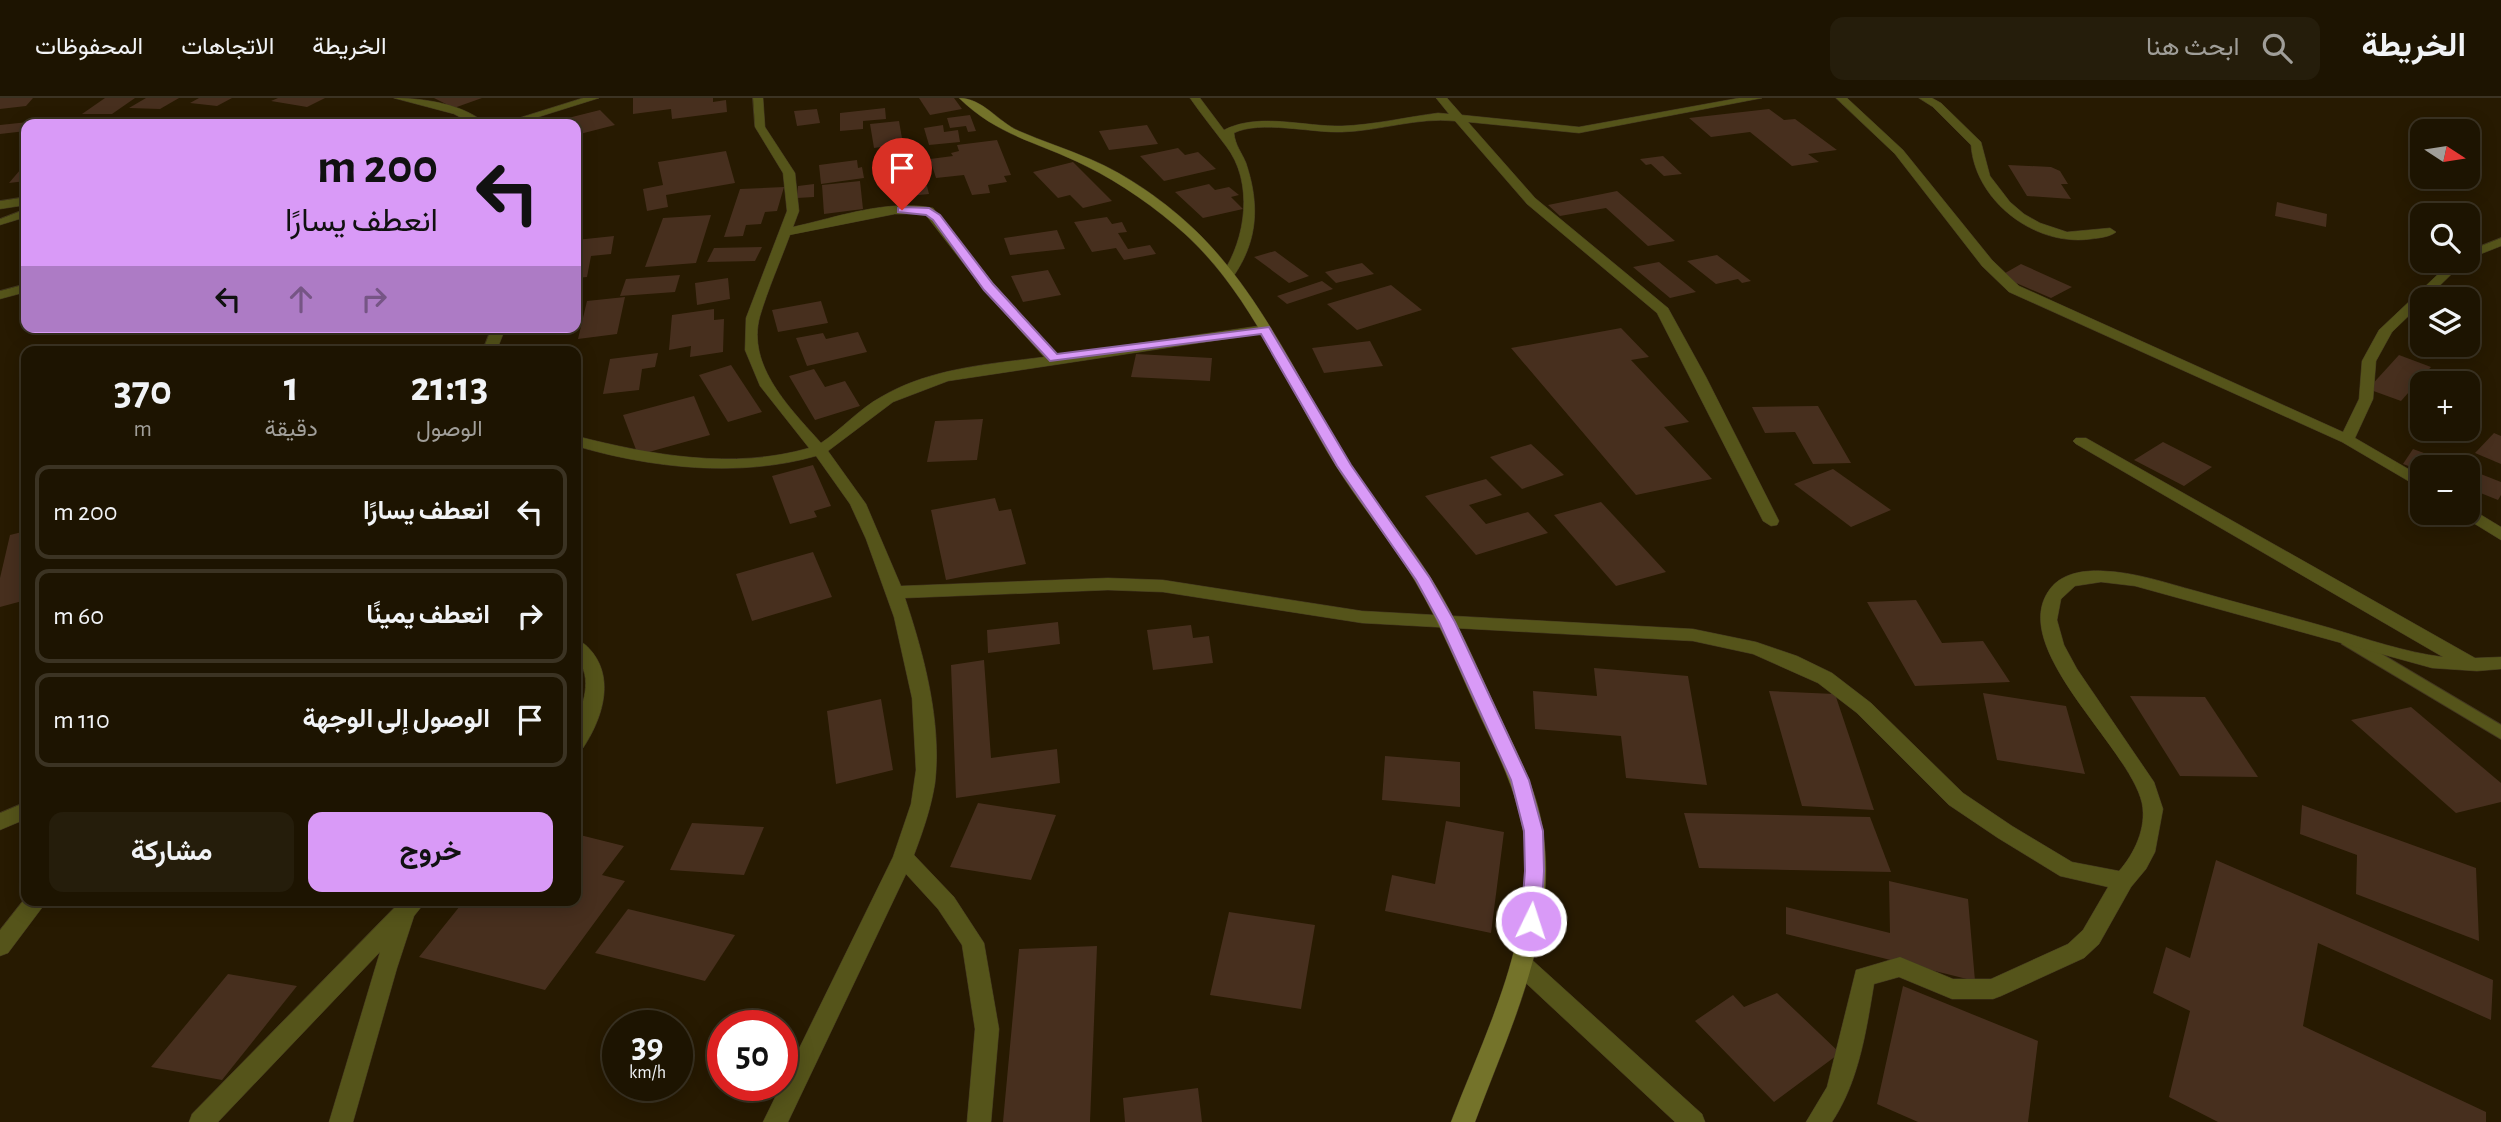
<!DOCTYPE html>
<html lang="ar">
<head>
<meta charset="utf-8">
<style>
  :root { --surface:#1d1401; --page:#251d0b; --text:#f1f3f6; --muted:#a09e99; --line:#3b3323; --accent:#d99af7 }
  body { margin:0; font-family:"Alegreya Sans",Vazirmatn,sans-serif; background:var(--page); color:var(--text); direction:rtl; height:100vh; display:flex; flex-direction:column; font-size:26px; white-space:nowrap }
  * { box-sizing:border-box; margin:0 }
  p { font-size:23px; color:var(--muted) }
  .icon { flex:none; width:38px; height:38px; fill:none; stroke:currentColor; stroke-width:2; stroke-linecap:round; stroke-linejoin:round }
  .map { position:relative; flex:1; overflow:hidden; direction:ltr }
  .details { position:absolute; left:21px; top:248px; width:560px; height:560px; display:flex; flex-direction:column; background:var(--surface); border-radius:14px; box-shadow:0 4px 18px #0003,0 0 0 2px var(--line); direction:rtl }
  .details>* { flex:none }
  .top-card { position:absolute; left:21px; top:21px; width:560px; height:214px; border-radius:14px; box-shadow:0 4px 18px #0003,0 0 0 2px var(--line); direction:rtl; background:#d99af7; color:#111; overflow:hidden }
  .needle { width:46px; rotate:102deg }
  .buttons { position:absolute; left:2410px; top:21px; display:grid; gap:14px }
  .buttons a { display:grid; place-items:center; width:70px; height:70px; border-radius:14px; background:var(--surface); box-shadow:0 4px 18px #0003,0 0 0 2px var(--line); font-size:35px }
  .speed { position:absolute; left:602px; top:912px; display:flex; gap:14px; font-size:35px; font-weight:700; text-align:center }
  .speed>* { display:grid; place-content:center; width:91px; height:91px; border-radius:50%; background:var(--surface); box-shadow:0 4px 18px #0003,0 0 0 2px var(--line); line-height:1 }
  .speed small { font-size:18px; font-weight:400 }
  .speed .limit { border:10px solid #d22; background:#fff; color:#111 }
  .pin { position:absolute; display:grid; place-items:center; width:60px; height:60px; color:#fff; margin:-72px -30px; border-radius:50% 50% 50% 0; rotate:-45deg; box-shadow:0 0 7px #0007 }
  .pin .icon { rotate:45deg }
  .me { position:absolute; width:77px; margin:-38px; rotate:4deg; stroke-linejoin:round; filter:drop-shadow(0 0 5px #0008) }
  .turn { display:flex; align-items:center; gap:24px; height:147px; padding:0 28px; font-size:32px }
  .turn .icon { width:91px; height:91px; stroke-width:2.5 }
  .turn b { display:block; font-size:49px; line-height:60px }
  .lanes { display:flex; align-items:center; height:66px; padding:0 28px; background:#0003; justify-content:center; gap:35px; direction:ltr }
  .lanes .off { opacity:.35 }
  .eta { display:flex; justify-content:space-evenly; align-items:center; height:119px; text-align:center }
  .eta b { font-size:42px; font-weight:700; line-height:49px }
  .button { display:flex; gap:14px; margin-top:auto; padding:14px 28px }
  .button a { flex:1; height:80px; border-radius:14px; background:var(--accent); color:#111; font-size:28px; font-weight:700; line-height:80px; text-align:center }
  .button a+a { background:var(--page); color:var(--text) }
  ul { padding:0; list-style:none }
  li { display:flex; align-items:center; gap:21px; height:94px; margin:0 14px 10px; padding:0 14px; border:4px solid var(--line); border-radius:14px }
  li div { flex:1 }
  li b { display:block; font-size:26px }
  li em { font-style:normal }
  header { display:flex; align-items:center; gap:42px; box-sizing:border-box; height:98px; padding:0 35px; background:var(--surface); border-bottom:2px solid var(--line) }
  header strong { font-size:33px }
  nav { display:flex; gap:38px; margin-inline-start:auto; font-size:24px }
  .search { width:490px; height:63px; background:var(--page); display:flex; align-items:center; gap:18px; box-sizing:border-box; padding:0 24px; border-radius:14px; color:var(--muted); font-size:26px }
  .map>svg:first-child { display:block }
  .building { fill:#472f1e }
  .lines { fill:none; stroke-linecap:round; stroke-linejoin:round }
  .service-casing { stroke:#433720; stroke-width:2 }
  .minor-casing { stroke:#433720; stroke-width:1 }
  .secondary-casing { stroke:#433720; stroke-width:1 }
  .service { fill:#55541a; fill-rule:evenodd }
  .minor { fill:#55541a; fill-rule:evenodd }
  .secondary { fill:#74732a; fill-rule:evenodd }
  .route { fill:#d99af7; stroke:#8d64a1; stroke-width:2 }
</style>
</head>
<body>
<header>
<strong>الخريطة</strong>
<div class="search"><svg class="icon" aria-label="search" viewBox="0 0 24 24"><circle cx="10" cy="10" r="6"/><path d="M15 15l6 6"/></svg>ابحث هنا</div>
<nav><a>الخريطة</a><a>الاتجاهات</a><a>المحفوظات</a></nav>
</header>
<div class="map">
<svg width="2501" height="1024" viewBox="0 0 2501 1024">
  <rect width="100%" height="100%" fill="#271a01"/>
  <g class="building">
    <polygon points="0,0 33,0 26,8 0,11"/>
    <polygon points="105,0 135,0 112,16 82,16"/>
    <polygon points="146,0 179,0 160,11 129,10"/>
    <polygon points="199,0 232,0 217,8 190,5"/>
    <polygon points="278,0 325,0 307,9 271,3"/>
    <polygon points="434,0 482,0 454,10"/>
    <polygon points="633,0 713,0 713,4 726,2 727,14 672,21 671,11 633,16"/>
    <polygon points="919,0 954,0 962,11 930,17"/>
    <polygon points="885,10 886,21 863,23 863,31 840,33 840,15"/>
    <polygon points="817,11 820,25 797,28 794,13"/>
    <polygon points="1769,11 1784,22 1795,21 1837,52 1808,56 1819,64 1792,68 1750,34 1711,39 1689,20"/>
    <polygon points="600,12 615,27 576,37 576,26 565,26 560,22"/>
    <polygon points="970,17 976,33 968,34 966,28 950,30 947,20"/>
    <polygon points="66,20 61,26 26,26 26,33 0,36 0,27"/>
    <polygon points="899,23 903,46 874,50 870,26"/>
    <polygon points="943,27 944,34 958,32 960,44 929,47 924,30"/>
    <polygon points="1147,27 1158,46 1109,52 1099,33"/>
    <polygon points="997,42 1011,77 1004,78 1007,84 988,87 990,95 972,97 964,77 936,80 930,61 953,58 951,55 959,53 957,47"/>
    <polygon points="1178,50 1185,57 1198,54 1216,71 1164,83 1140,58"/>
    <polygon points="726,53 735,85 666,97 668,109 647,113 643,91 663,87 658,64"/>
    <polygon points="901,55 906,88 886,90 882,57"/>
    <polygon points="1663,58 1682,76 1664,78 1651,66 1646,67 1640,61"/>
    <polygon points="857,62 858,70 862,69 864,80 821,86 819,67"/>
    <polygon points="1073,64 1112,103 1083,110 1070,97 1058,100 1033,74"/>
    <polygon points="26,65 26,83 9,85"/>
    <polygon points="2008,67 2051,69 2060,73 2068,86 2061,86 2071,101 2027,98"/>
    <polygon points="860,83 863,111 824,116 822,87"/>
    <polygon points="814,86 814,99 797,100 798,88"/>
    <polygon points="1209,86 1215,92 1229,89 1239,97 1231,99 1243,111 1203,120 1175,94"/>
    <polygon points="927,88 929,96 898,99 898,91"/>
    <polygon points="784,89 777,113 765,114 761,126 746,127 743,138 724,139 740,91"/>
    <polygon points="1617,93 1675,143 1648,148 1606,110 1560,118 1548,107"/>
    <polygon points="2277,104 2327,116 2326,129 2275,118"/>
    <polygon points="711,117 696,165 645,169 663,120"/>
    <polygon points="1107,119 1112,126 1122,124 1127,134 1118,135 1128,151 1150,147 1156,156 1124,162 1116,150 1092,154 1074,124"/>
    <polygon points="1057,132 1065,151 1010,157 1004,140"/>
    <polygon points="614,138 611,156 591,158 587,179 576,180 576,142"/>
    <polygon points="762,149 755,163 707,164 714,150"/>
    <polygon points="1275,153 1309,178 1289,185 1254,159"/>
    <polygon points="1717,157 1751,183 1742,185 1738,181 1716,186 1687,163"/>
    <polygon points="1659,164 1696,194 1670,200 1633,169"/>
    <polygon points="1362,165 1374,176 1336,185 1325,174"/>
    <polygon points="2021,166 2072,189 2051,200 2000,178"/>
    <polygon points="1048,172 1061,197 1023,204 1011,178"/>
    <polygon points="680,177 675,194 620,198 626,181"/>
    <polygon points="728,180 730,201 697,207 695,185"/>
    <polygon points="1322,183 1333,191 1287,206 1277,198"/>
    <polygon points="1391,187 1422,212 1357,232 1327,206"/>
    <polygon points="625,199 617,236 578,241 587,203"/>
    <polygon points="821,203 828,225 778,234 772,212"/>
    <polygon points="714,211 714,222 724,221 723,254 690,259 691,248 669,252 672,217"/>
    <polygon points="1621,230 1649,259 1631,262 1689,324 1664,329 1712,381 1636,397 1511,250"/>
    <polygon points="858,234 867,254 807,268 796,240 823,235 826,241"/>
    <polygon points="1370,243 1383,268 1324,275 1312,250"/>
    <polygon points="658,255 655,269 642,271 639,292 603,296 610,261"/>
    <polygon points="1136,256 1212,260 1210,283 1131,279"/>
    <polygon points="2399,257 2431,269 2401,303 2368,291"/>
    <polygon points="731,267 762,314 728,324 699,277"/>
    <polygon points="814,271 825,289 845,283 860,308 815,322 789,278"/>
    <polygon points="694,298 710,337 638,357 623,317"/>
    <polygon points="1818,308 1851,365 1813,366 1795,334 1765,335 1752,309"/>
    <polygon points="983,321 977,362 927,364 935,323"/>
    <polygon points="2494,335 2501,338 2501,366 2475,355"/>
    <polygon points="2163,344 2212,369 2184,388 2134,362"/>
    <polygon points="1531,346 1564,377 1522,391 1490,359"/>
    <polygon points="2413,351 2462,369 2422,369 2422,373 2403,366"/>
    <polygon points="813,367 831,408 814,413 817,419 790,426 772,378"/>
    <polygon points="1833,371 1891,412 1851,429 1794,386"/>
    <polygon points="2468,371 2501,384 2501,397 2498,402 2468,390"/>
    <polygon points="1486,381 1502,397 1469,407 1486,426 1528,414 1548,435 1476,457 1425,398"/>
    <polygon points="995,400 999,413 1011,411 1026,466 946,482 931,412"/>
    <polygon points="1601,404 1666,474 1616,488 1554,417"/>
    <polygon points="26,433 26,502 0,509 0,480 10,437"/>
    <polygon points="813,454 832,499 752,523 736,476"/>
    <polygon points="1916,502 1942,545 1983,543 2010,584 1915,588 1867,504"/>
    <polygon points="1058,524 1060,546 988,555 987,532"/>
    <polygon points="1191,527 1193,540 1209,538 1213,565 1153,572 1147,532"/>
    <polygon points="984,562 991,660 1057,651 1060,685 956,700 951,567"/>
    <polygon points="1594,570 1688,578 1707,687 1626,680 1621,638 1535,631 1533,593 1597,598"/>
    <polygon points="1769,593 1835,596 1874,712 1802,708"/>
    <polygon points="1983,595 2066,608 2085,676 1997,662"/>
    <polygon points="2130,598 2205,599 2258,679 2180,678"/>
    <polygon points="881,601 893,672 836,686 827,613"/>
    <polygon points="2411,609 2501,685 2501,704 2456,715 2351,622"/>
    <polygon points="1385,658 1460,664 1460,709 1382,702"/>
    <polygon points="978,705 1056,717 1031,782 950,769"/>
    <polygon points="2302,707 2476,770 2479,843 2356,796 2357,757 2300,736"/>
    <polygon points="1684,715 1870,719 1891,774 1699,770"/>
    <polygon points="1446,723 1504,734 1491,835 1385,813 1392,777 1435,786"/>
    <polygon points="692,725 764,729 744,777 670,772"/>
    <polygon points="576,736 624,748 602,777 625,783 545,892 419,859 464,803 576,803"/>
    <polygon points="2216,762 2493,882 2491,922 2318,845 2303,928 2486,1014 2486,1024 2218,1024 2169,999 2190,913 2153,895 2166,849 2190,860"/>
    <polygon points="1889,783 1968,801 1975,883 1786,836 1786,809 1890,835"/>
    <polygon points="628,811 735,837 705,883 595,855"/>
    <polygon points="1229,814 1315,827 1301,911 1210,897"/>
    <polygon points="1097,848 1090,1024 1003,1024 1019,851"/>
    <polygon points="228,876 297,888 222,982 151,969"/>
    <polygon points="1903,888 2038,943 2028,1024 1918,1024 1877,1006"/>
    <polygon points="1777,895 1840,955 1774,1004 1695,923 1733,897 1744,909"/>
    <polygon points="1198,990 1202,1024 1125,1024 1123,1000"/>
  </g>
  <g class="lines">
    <defs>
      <polygon id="service" points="2348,536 2501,627 2501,641 2342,546 2340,542 2342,538"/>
      <g id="minor">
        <path d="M394,0C423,0 464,6 486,26H473L454,16Z"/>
        <polygon points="583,0 599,0 516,26 500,26"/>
        <path d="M753,0H763L765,29L795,75L799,113L793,129C838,119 887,101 933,110L994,186L1058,257L1265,227L1272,231L1265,235L948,283L893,304L828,353L866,406L901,488L1108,480L1163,482L1362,513L1693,531L1756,544L1797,558L1832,575L1871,605L1963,695L2012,728L2072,764L2119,773C2134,756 2147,730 2142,705C2129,648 2006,549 2050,491C2062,475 2084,472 2103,473C2135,474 2166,485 2196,493C2241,506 2285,517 2330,530C2367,541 2404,554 2443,559L2076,346L2073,343L2076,340H2086L2475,560L2501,559V571L2477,573L2432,570L2135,488L2101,484L2075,488L2061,501L2057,522L2064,547L2077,571L2154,684L2163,711L2155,754L2146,771L2131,789L2099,846L2084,860L2001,898L1993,901H1952L1899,879L1874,886C1866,934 1859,983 1832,1024H1806L1827,989L1856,872L1900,859L1953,881H1991L2068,846L2083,832L2108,789L2060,778L1998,740L1949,707L1857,615L1818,585L1753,556L1693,543L1362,525L1163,494L1108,492L905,500C924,557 942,624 935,685C931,710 923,733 914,757L954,799L984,845L999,931L991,1024H967L975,931L962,847L938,811L906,776L788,1024H763L893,759L911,706L916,672L912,600L894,519L866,441L850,406L816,358C739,380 651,370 576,348V338C651,357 733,372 809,350L760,288L745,252L746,220L787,113L783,75L755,29ZM895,116H925L984,192L1044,259C990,266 930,270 881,299C859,311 842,331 821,345C791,311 746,268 760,218C768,191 780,164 790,137Z"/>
        <path d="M1190,0H1200L1224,32C1259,14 1304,29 1342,28C1373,27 1407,19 1438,15L1449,16L1436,0H1447L1462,17L1579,29L1739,0H1762L1579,35L1468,24L1535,100L1668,210L1706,279L1779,423L1777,427L1771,428L1763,423L1657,215L1527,106L1455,23C1417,19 1380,33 1342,34C1311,35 1260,22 1234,35C1235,47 1242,55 1246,65C1260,107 1258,143 1233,179L1228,180L1222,176C1246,141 1254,84 1226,48C1214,32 1201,16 1190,0Z"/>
        <polygon points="1836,0 1847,0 1903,52 1992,162 2019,188 2343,334 2359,301 2362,263 2379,232 2452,163 2465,163 2426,201 2422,201 2422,205 2392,234 2376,263 2373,301 2355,340 2422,379 2422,391 2342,344 2009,194 1982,168 1895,56"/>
        <path d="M1919,0H1932L1941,5L1981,44L1990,78L2010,104L2024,116L2040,125L2067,134L2110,130L2116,134C2110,139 2099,140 2091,141C2035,149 1975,103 1971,47L1933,9Z"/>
        <polygon points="26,99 26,107 0,111 0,103"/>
        <polygon points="26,111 26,119 0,127 0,121"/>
        <polygon points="2501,140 2501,148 2468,161 2468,153"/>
        <polygon points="26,186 26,194 0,201 0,193"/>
        <polygon points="492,229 506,229 496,254 482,254"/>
        <polygon points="2468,409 2501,429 2501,442 2462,418 2460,415 2468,415"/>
        <path d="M576,542C584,544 588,549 593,555C615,584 601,623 583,650L576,652C576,646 574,636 576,630C581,606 595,582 576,559Z"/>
        <polygon points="26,704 26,721 0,732 0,715"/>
        <polygon points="26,799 26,803 47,803 8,855 0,858 0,832"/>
        <polygon points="401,803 426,803 414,818 397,870 353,1024 329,1024 380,854 218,1024 189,1024 192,1016"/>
        <polygon points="1522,857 1530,860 1702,1016 1705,1024 1675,1024 1514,874 1511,867 1514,860"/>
      </g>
      <path id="secondary" d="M959,0C983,0 998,24 1019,33C1042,43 1067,51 1090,61C1128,77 1167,105 1196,133C1264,199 1301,289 1351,367C1376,405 1405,440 1429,477C1458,522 1478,572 1501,621C1518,657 1538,694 1543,734C1558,835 1509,932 1475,1024H1451C1486,933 1538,833 1523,732C1516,692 1498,656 1481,620C1460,574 1441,527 1415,483C1391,443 1361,408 1336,368C1288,291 1254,199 1185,136C1156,110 1121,85 1086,68C1039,44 999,39 959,0Z"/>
    </defs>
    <use href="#service" class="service-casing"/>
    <use href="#minor" class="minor-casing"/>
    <use href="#secondary" class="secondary-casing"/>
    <use href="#service" class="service"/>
    <use href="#minor" class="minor"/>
    <use href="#secondary" class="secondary"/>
  </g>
  <polygon class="route" points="902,109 929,110 940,117 993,186 1057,256 1269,229 1351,367 1430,480 1455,524 1529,682 1543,733 1544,773 1541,823 1538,829 1531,831 1524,829 1521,823 1525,773 1524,733 1511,682 1439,524 1416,482 1337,368 1261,236 1050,263 984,192 933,122 926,117 898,114 898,110"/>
</svg>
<div class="buttons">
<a><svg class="needle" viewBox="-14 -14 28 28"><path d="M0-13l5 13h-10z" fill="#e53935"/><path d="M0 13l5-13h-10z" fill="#a09e99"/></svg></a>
<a><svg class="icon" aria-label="search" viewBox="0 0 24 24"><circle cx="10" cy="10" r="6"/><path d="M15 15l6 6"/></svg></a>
<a><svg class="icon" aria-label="layers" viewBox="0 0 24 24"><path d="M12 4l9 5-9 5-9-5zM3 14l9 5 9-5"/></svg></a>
<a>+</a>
<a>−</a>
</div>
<div class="speed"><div>39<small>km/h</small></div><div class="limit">50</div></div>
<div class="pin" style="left:902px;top:112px;background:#d93025"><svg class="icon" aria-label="arrive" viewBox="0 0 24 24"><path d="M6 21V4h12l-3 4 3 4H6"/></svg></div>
<svg class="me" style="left:1531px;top:823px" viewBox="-20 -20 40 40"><circle r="17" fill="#d99af7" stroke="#fff" stroke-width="3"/><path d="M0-11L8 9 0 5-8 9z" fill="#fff"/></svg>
<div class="top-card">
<div class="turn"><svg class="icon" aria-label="left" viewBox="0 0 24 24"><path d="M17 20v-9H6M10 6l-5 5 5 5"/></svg><div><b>200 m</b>انعطف يسارًا</div></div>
<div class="lanes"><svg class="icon" aria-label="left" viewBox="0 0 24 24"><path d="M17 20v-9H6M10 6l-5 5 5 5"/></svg><svg class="icon off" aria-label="ahead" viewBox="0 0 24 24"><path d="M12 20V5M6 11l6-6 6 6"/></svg><svg class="icon off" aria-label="right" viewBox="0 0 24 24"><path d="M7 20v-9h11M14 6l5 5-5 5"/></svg></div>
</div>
<section class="details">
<div class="eta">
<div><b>21:13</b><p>الوصول</p></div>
<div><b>1</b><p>دقيقة</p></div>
<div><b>370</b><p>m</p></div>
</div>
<ul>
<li><svg class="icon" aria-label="left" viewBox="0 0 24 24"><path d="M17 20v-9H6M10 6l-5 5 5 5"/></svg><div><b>انعطف يسارًا</b></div><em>200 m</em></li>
<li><svg class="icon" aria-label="right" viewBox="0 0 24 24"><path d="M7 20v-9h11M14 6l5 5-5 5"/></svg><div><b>انعطف يمينًا</b></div><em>60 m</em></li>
<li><svg class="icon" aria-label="arrive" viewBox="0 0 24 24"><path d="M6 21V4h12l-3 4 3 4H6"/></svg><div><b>الوصول إلى الوجهة</b></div><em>110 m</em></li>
</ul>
<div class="button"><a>خروج</a><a>مشاركة</a></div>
</section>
</div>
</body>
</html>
